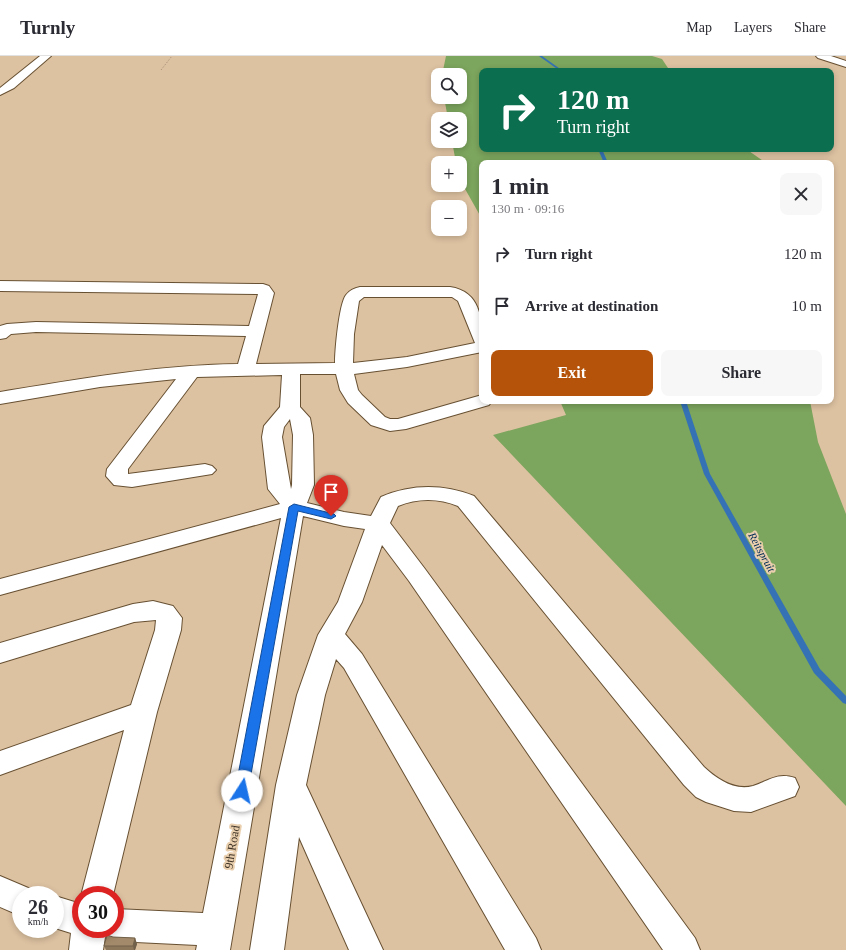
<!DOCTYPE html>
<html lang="en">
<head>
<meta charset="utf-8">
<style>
  :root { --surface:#fff; --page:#f7f7f7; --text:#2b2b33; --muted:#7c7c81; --line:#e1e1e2; --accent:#b45309 }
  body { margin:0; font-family:"Times New Roman",serif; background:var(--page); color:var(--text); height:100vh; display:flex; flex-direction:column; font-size:15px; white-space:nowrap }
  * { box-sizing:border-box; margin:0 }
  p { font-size:13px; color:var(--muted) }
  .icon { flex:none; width:22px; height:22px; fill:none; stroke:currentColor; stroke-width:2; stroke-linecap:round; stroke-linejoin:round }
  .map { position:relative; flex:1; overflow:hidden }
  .side { position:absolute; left:479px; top:104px; width:355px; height:244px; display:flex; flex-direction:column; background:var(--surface); border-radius:8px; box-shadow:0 2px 6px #0003 }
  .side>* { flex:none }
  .hud { position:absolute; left:479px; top:12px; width:355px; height:84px; border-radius:8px; box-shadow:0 2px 6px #0003; background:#0b6e4f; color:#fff; overflow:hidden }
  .fabs { position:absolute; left:431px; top:12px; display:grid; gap:8px }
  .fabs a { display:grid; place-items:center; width:36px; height:36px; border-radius:8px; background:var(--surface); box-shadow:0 2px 6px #0003; font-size:20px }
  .speed { position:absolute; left:12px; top:830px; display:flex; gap:8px; font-size:20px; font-weight:700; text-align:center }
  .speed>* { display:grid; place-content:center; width:52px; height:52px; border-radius:50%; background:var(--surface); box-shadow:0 2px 6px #0003; line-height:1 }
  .speed small { font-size:10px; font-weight:400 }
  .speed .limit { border:6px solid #d22; background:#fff; color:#111 }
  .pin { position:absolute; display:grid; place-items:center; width:34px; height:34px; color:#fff; margin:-41px -17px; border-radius:50% 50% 50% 0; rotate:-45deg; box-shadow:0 0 4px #0007 }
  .pin .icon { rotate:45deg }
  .me { position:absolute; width:44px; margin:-22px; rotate:10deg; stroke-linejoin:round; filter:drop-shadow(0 0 3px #0008) }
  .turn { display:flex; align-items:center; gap:14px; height:84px; padding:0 12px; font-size:18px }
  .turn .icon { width:52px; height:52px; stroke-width:2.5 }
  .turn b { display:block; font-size:28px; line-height:34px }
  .round { display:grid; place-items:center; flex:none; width:42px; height:42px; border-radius:8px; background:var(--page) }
  .head { display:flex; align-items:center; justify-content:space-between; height:68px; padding:0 12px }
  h1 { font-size:24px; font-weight:600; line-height:30px }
  .button { display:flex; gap:8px; margin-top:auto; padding:8px 12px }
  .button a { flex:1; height:46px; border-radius:8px; background:var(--accent); color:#fff; font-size:16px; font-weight:600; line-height:46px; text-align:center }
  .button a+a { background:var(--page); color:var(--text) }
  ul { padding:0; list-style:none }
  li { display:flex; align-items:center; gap:12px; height:52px; padding:0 12px }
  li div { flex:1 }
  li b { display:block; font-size:15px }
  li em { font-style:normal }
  header { display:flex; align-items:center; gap:24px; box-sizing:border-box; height:56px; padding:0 20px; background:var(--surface); border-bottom:1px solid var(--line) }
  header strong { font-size:19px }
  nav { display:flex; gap:22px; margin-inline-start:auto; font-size:14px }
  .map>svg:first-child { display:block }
  .green { fill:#7ca55d }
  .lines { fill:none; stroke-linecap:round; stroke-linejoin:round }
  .stream { fill:#3472b5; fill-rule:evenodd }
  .minor-casing { stroke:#675032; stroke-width:2 }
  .path { stroke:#ac967b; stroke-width:1; stroke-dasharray:1.5 1.5; stroke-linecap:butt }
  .minor { fill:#fff; fill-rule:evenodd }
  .wall { fill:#8c775b }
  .shaded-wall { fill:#72614a }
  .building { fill:#a38a6a; stroke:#72614a }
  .route { fill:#1a73e8; stroke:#114b97 }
  .labels { text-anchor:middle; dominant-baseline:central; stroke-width:4; stroke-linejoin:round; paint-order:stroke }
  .water-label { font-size:11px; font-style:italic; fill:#002b56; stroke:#eacfae }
  .near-street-label { font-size:12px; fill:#3c3124; stroke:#eacfae }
</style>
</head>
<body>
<header>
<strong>Turnly</strong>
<nav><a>Map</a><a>Layers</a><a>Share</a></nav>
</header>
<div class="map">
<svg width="846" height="894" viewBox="0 0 846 894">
  <rect width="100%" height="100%" fill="#ddc2a1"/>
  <g class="green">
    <polygon points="446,0 652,0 662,3 670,15 482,15 482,93 746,93 766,107 482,107 482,163 460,124 460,107 456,107 452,85 460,85 460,63 448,63 444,41 460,41 460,19 442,19"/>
    <polygon points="560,345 810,345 818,386 846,458 846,750 493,379 566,359"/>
  </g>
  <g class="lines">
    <g class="stream">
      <polygon points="539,0 542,0 563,15 560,15"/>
      <polygon points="598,93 602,93 608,107 604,107"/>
      <polygon points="680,345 686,345 710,418 820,613 846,640 846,648 843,647 814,617 704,418"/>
    </g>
    <defs>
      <g id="minor">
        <polygon points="40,0 51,0 14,32 0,39 0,32"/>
        <polygon points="816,0 831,0 846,5 846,11 818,2"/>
        <path d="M0,225L263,228L269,230L274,237L256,308L335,307C335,294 339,248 346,239C350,234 355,232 360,231H450C484,236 482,269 482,296L407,311L354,318L358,334L362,339L385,361L390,363H398L482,339V345H492L489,349L406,373L390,375L371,369L348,347L340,334L336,318H300V351L310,362L313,379L314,429L307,447L344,456L371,460L381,441C412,428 443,428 474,440L704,711C717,723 734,735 753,730C769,725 777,716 795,722L799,731L795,740L751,756L734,755L706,746L696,741L684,729L458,450C439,442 417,442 398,450L390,467L425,513L695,882L700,894H663L409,525L382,489L362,546L345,578L362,598L536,882L541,894H505L344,612L336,603L325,639L306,729L383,894H349L299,781L284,894H250L276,729L297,639L318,579L338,546L365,473L344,470L303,460L230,894H196L197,889L115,885L105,881L103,894H69L71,877L55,872V840L81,848V873H115V853L203,857L281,462L0,539V523L280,448L268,433L262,381L264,370L280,351L282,319L197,321L128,413V418L205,408L212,410L216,414L212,418L132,431L114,429L106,420L107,413L176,323L100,331L0,348V336C79,323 158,309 238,308L246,280L36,276L11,278L6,282L0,283V270L7,268L36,266L249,270L258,238L0,235ZM364,241H452L458,245L475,287L407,301L353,307L354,278L359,245ZM290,363L293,379L292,429L291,433L282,381L284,371Z"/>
        <polygon points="153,545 173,550 182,562 181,574 157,656 113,839 81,840 124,674 0,719 0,695 131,649 155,574 156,564 134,566 0,607 0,587 133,548"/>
        <polygon points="0,820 33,834 35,839 21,839 21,860 0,851"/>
      </g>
    </defs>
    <use href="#minor" class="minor-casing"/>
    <polyline class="path" points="161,14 172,0"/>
    <use href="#minor" class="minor"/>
  </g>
  <polygon class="wall" points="113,881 135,882 137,888 135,894 106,894 104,890"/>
  <polygon class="shaded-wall" points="135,882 137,888 135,894 134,894 133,890"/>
  <polygon class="building" points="107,879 113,881 135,882 133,890 104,890"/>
  <polygon class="route" points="294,448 334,458 336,460 331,463 298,455 248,735 246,739 242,740 237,739 235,735 289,451"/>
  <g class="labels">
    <g class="water-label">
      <text transform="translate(762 496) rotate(61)">Reitspruit</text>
    </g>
    <g class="near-street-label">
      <text transform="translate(232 791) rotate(-80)">9th Road</text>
    </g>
  </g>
</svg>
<div class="fabs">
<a><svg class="icon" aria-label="search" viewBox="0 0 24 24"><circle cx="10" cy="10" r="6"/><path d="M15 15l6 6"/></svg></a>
<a><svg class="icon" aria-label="layers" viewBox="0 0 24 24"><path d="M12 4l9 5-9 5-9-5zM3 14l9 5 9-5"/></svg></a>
<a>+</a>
<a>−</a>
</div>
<div class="speed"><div>26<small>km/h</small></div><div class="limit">30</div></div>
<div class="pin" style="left:331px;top:460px;background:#d93025"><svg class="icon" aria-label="arrive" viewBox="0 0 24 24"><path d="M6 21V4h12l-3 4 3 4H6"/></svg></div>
<svg class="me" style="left:242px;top:735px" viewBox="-20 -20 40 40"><circle r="19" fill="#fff"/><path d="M0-13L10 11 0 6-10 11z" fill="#1a73e8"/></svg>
<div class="hud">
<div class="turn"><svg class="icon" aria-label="right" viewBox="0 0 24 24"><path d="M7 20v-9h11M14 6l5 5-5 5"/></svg><div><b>120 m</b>Turn right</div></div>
</div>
<section class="side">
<div class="head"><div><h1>1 min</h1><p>130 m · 09:16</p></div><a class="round"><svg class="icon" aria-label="close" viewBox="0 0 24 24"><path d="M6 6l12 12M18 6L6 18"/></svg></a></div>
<ul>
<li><svg class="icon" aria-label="right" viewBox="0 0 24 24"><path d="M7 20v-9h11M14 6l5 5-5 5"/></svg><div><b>Turn right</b></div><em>120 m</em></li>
<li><svg class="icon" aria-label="arrive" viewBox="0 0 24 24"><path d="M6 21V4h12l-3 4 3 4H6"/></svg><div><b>Arrive at destination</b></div><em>10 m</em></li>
</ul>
<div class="button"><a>Exit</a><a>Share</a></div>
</section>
</div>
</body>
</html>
